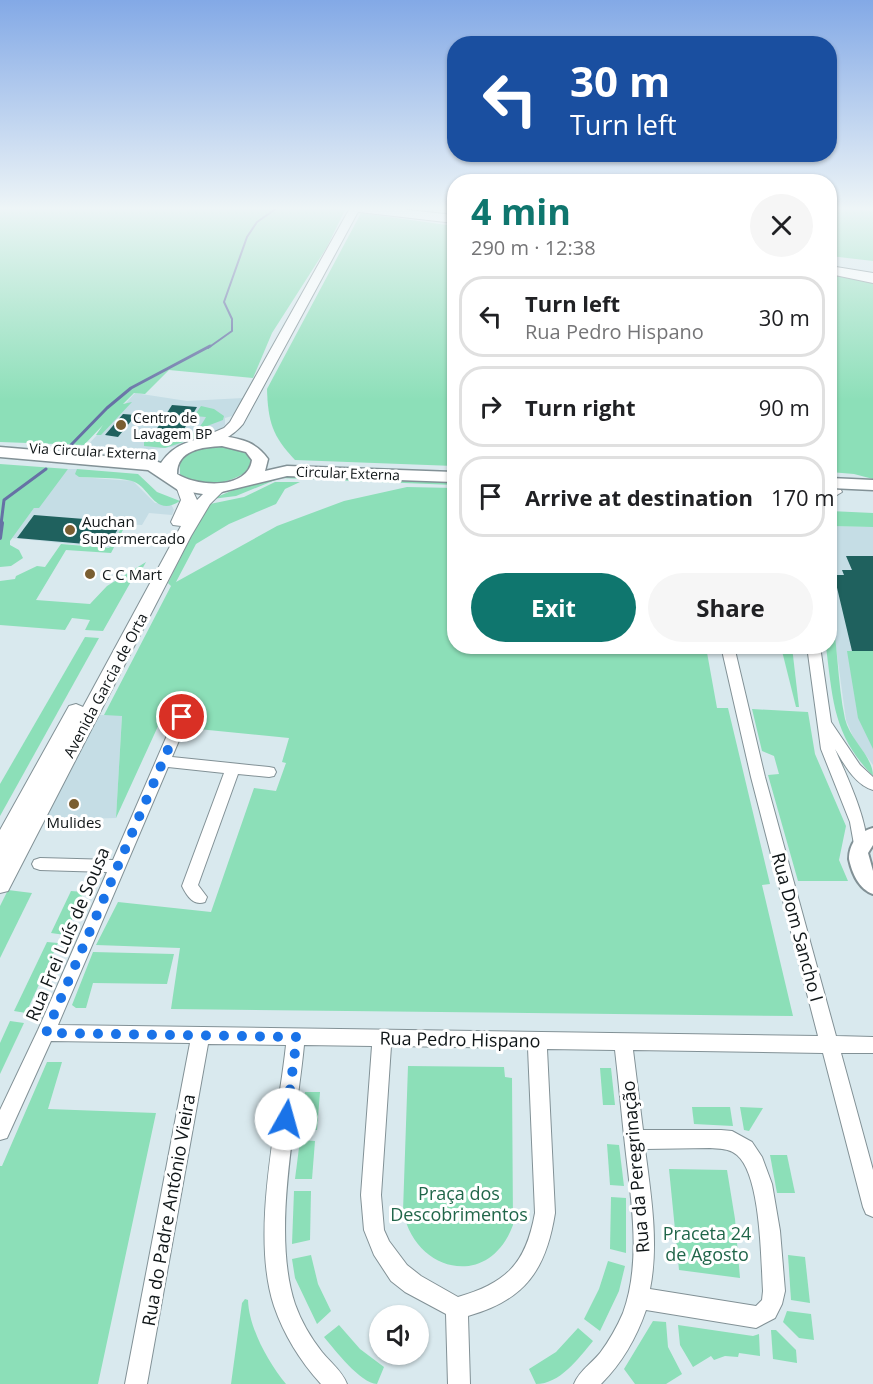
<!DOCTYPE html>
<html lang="en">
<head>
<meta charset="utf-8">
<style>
  :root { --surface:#fff; --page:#f6f6f6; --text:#202124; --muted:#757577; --line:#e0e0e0; --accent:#0f766e }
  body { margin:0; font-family:"Open Sans",sans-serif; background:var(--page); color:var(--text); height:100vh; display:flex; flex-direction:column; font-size:22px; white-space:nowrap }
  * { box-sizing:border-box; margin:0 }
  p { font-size:20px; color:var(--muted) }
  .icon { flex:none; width:33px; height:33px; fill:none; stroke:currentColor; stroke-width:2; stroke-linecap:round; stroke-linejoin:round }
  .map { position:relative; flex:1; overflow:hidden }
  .sheet { position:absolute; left:447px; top:174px; width:390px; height:480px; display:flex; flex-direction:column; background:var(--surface); border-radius:24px; box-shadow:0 2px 4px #0004 }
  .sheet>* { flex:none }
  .guide { position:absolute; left:447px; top:36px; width:390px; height:126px; border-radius:24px; box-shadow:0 2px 4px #0004; background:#1a4fa0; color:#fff; overflow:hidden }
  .buttons { position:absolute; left:369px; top:1305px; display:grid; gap:12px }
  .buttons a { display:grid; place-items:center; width:60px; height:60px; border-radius:50%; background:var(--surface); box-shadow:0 2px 4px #0004; font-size:30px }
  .pin { position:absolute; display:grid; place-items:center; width:51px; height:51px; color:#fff; margin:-26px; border:3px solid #fff; border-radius:50%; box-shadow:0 2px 6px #0007 }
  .me { position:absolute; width:66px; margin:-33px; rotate:7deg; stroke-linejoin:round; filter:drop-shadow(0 0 4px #0008) }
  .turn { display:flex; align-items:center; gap:21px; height:126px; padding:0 24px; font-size:27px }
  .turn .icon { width:78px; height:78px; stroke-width:2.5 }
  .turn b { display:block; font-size:42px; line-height:51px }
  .round { display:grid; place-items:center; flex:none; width:63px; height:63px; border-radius:32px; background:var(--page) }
  .head { display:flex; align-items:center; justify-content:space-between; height:102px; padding:0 24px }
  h1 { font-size:36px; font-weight:700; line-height:45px; color:var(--accent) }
  .primary-button { display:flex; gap:12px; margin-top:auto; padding:12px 24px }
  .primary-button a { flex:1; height:69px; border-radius:36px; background:var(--accent); color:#fff; font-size:24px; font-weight:700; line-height:69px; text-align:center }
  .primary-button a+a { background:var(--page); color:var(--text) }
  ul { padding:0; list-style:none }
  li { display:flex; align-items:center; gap:18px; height:81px; margin:0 12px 9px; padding:0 12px; border:3px solid var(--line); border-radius:24px }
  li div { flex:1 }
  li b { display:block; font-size:22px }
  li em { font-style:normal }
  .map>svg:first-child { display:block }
  .built { fill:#c5dde5 }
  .green { fill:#8cdfb8 }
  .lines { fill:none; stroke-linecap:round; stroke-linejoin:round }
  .stream-far2 { stroke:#6671a5; stroke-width:2 }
  .stream-far1 { stroke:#6671a5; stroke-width:3 }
  .stream { stroke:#6671a5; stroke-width:4 }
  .building { fill:#1f615e }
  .minor-casing { stroke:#829196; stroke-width:2 }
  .tertiary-casing { stroke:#829196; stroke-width:4 }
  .secondary-casing { stroke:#829196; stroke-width:2 }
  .primary-casing { stroke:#829196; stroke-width:3 }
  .motorway-casing { stroke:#829196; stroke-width:2 }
  .minor { fill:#fff; fill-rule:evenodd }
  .tertiary { fill:#fff; fill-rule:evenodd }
  .secondary { fill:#fff; fill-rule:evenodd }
  .primary { fill:#fff; fill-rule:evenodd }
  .motorway { fill:#fff; fill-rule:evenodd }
  .route { stroke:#1a73e8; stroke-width:10; stroke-dasharray:0 18 }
  .poi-dot { fill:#7a5e31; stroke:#fff; stroke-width:2 }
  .labels { text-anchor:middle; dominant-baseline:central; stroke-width:6; stroke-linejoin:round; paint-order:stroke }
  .far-poi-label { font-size:14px; fill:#101618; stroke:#fff; text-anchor:start }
  .far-street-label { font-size:14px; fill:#101618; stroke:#fff }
  .poi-label { font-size:15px; fill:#101618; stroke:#fff; text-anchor:start }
  .street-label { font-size:15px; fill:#101618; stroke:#fff }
  .near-street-label { font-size:18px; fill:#101618; stroke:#fff }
  .near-park-label { font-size:18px; fill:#21664a; stroke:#fff }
</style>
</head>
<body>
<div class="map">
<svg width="873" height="1384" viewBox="0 0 873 1384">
  <rect width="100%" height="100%" fill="#d9e9ee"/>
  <g class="built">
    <polygon points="135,393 187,401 243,398 232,416 225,418 225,425 219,432 173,447 133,451 87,446"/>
    <polygon points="68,469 77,469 79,477 133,481 155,503 171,504 174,510 172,515 149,513 142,525 124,524 109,548 12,538 34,508"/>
    <polygon points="830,526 873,527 873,765 854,739 846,720 830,604"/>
    <polygon points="99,715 122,715 116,818 45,820"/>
  </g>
  <g class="green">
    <polygon points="0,208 331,208 345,210 327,247 272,333 253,378 169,370 145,394 134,393 123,404 132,402 101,435 96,435 103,425 84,445 0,442"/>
    <polygon points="830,208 873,211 873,261 830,256"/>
    <path d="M361,213L454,226V466L295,460C272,436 268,421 267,389Z"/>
    <polygon points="830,275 873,282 873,479 854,474 830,472"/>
    <path d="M201,406L214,409L224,416L223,420L207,426L204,432L205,435L165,448L144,446V440L149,437C178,436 190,446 206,417L194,416Z"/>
    <path d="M228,445L248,451L251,457L249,470C229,484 201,491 180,474V462C192,446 210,446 228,445Z"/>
    <polygon points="0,464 68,469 39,508 34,508 10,541 10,545 19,550 23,558 11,566 0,567"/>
    <path d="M77,469L138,474L157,492L180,501C154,518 150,486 132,481C116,477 95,478 79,477L75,474Z"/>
    <polygon points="284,474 454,481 454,485 280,478 236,496 212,499 267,476"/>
    <polygon points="275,482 300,482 285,489 276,504 229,524 196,544 176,582 277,526 344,501 407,487 454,488 454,646 706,647 717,708 728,708 770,884 762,885 793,1016 171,1009 180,948 96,945 118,902 211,912 254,788 276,791 286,763 282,762 289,738 198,729 192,727 197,713 170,711 163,724 159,724 116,818 122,716 104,715 171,586 168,583 200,518 210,504 244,497"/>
    <polygon points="830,511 873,513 873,527 830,526"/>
    <polygon points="124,524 126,524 111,553 66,550 36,600 90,604 107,586 146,562 137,578 133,578 103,631 85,630 90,620 72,618 65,630 0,625 0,581 15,579 16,576 37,566 45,567 61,544 109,548"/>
    <path d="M830,604C838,641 837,681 845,719C850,740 873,756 873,776C833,735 833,700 826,647L830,646Z"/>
    <polygon points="85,637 99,638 0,816 0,784"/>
    <polygon points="781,647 792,647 799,707 796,707"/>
    <polygon points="847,651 873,651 873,749 858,718"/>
    <polygon points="752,709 808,712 815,754 846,826 839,860 848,881 798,881 768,775 779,774 774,756 762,751"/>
    <polygon points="8,890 32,893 0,958 0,906"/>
    <polygon points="71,891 84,892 65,935 51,933"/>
    <polygon points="47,942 58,943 26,1013 14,1011"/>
    <polygon points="93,952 174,954 167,984 93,983 86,1008 76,1008 72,1005"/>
    <polygon points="10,1021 24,1023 0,1074 0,1043"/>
    <polygon points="47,1062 62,1062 48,1109 156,1113 98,1384 0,1384 0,1166 2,1166"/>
    <path d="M408,1066L504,1067L505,1077L512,1078L513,1225C489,1290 415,1273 403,1211Z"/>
    <polygon points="600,1068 611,1068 615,1105 603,1105"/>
    <polygon points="305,1092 320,1092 317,1130 301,1130"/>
    <polygon points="692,1107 730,1107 733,1126 694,1124"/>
    <polygon points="740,1107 763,1108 749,1131 744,1130"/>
    <polygon points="300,1140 315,1141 312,1179 295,1179"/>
    <polygon points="607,1144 619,1145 624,1186 610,1185"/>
    <polygon points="770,1155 787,1155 795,1193 777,1193"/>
    <polygon points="669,1169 727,1170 735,1219 740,1278 679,1270"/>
    <polygon points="294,1191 311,1191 310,1240 292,1244"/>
    <polygon points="611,1197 626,1198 626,1253 610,1249"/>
    <polygon points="311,1255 318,1284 331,1311 317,1324 295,1278 292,1259"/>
    <polygon points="788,1255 805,1257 810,1303 791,1300"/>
    <polygon points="608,1261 625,1266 619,1291 600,1331 584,1319 599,1289"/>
    <path d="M245,1299L248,1300C249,1328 268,1362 286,1384H231L242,1303Z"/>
    <polygon points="787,1311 811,1314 814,1340 799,1338 783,1322"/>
    <polygon points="653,1321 666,1322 668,1347 682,1374 666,1384 635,1384 624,1369"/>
    <path d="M339,1325L360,1349L384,1367L377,1384C360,1383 335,1350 324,1337Z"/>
    <polygon points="678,1325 753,1336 759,1334 760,1356 739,1353 738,1357 725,1356 714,1360 711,1356 693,1367 680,1345"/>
    <path d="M578,1328L593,1341C578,1359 560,1384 536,1384L529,1369L556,1352Z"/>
    <polygon points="771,1330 776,1330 796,1350 797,1363 773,1359"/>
  </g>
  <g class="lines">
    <polyline class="stream-far2" points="208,348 232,331 232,319 224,302 247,237 257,222 277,208"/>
    <g class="stream-far1">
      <polyline points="70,446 107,408 131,388 210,346"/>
      <polyline points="1,524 4,500 46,469"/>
    </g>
    <polyline class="stream" points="0,538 2,523"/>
  </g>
  <g class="building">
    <polygon points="172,405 197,407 183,431 156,430"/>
    <polygon points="123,414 136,415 118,437 105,435"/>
    <polygon points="34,515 122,522 108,546 17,538"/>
    <polygon points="846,556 873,556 873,651 852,651 834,575 844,575 842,570 852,570"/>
  </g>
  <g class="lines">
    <defs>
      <g id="minor">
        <polygon points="830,489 841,490 842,492 837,495 830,495"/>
        <path d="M721,646H734L765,777L836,1036L873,1037V1053H841L873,1170V1217L866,1214L863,1207L823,1053L633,1050L643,1130H721L732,1131L752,1142L762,1157L772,1184L780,1231L785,1291L782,1304L775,1318L756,1328L646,1310C636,1339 622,1363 601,1384H574C579,1371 591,1364 600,1353C609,1341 617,1327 623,1313C641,1264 632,1205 626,1154C622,1119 619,1084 615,1050L547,1049L555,1213C546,1270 525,1300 468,1316L470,1384H448L446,1314L405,1292L391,1281L374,1255L364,1230L361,1195L372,1046L304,1045C297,1121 271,1232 295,1304C301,1321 311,1338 322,1352C331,1363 342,1371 347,1384H321C300,1361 284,1335 274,1306C250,1233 278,1121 286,1045L208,1044L147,1384H125L190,1043L51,1041L7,1138L0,1140V1110L38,1030L107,872L40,870L34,868L32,864L34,860L40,858L113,860L175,717L182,712L189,717L172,757L269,767L274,768L276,772L274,776L269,777L238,774L198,885L207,897L205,902C193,906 187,896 182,886L224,773L168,767L58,1025L818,1036L751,777ZM391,1046L528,1048L535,1213C526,1263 507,1283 458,1297L421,1276L407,1265L389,1241L384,1230L381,1195ZM710,1148C719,1149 729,1148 737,1155C761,1175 761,1260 763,1291L762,1300L756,1306L650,1289C659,1244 651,1195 645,1149Z"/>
        <path d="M807,646H820L831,722L860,765L873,777V790C855,785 844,764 835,749C844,770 873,830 865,850L860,852L855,850L850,822L821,749Z"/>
      </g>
      <path id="tertiary" d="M873,828V845L868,853L873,871V894C859,889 852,873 849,859C849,844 858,832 873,828Z"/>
      <g id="secondary">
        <path d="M350,208H360L243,424C234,435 211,450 196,446L194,443L196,440L224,428L230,422Z"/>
        <polygon points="184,481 189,483 197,500 210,487 216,485 224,490 210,504 191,536 8,891 0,893 0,830 69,706 76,704 83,707 181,526 173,525 171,522 181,500 176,486"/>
      </g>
      <g id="primary">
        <path d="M222,436C242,439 256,442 268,459L265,471L287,466L454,472V482L287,476L209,495L178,490L148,470L0,457V447L152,460L161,463C175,442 197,438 222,436ZM222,446L246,452L252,460C248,490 197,487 177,474C177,450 202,447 222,446Z"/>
        <polygon points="830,478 873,480 873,490 830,488"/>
      </g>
      <g id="motorway">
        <polygon points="352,208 390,208 454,215 454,223 359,212"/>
        <polygon points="830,266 873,273 873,283 830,274"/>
      </g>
    </defs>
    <use href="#minor" class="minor-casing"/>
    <use href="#tertiary" class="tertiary-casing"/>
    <use href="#secondary" class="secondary-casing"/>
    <use href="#primary" class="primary-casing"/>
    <use href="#motorway" class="motorway-casing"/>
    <use href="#minor" class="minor"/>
    <use href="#tertiary" class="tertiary"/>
    <use href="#secondary" class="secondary"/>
    <use href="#primary" class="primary"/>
    <use href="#motorway" class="motorway"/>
  </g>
  <linearGradient id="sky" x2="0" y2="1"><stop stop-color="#83a9e6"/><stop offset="0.52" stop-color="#eef5f7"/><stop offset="1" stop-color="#eef5f7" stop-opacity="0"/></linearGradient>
  <rect width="873" height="401" fill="url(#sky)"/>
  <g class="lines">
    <polyline class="route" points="182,717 46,1033 297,1037 286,1119"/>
  </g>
  <g class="poi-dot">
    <circle cx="121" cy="425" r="6"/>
    <circle cx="70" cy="530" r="6"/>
    <circle cx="90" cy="574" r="6"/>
    <circle cx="74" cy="804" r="6"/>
  </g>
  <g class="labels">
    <g class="far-poi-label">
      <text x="133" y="417">Centro de<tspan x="133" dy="16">Lavagem BP</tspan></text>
    </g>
    <g class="far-street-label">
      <text transform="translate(93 451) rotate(3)">Via Circular Externa</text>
      <text transform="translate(348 473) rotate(2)">Circular Externa</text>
    </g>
    <g class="poi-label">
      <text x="82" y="521">Auchan<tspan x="82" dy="17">Supermercado</tspan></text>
      <text x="102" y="574">C C Mart</text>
      <text x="74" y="822" text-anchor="middle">Mulides</text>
    </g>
    <g class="street-label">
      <text transform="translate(105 685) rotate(-62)">Avenida Garcia de Orta</text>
    </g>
    <g class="near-street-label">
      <text transform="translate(798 927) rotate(75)">Rua Dom Sancho I</text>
      <text transform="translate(67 934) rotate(-67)">Rua Frei Luís de Sousa</text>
      <text transform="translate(460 1039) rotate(1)">Rua Pedro Hispano</text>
      <text transform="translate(635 1167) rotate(-95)">Rua da Peregrinação</text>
      <text transform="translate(168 1210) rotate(-80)">Rua do Padre António Vieira</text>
    </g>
    <g class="near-park-label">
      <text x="459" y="1193">Praça dos<tspan x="459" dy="21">Descobrimentos</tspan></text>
      <text x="707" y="1233">Praceta 24<tspan x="707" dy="21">de Agosto</tspan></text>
    </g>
  </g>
</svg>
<div class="buttons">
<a><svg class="icon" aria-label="sound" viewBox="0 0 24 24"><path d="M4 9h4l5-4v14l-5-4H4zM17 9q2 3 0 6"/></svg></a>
</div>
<div class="pin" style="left:182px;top:717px;background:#d93025"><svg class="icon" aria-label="arrive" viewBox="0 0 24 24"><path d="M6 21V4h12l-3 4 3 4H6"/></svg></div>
<svg class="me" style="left:286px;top:1119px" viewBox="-20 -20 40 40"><circle r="19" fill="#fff"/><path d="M0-13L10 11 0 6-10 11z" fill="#1a73e8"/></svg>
<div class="guide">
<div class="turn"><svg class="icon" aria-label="left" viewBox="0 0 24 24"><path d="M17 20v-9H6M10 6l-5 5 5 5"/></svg><div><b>30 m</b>Turn left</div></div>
</div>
<section class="sheet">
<div class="head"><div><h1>4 min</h1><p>290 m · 12:38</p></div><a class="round"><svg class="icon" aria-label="close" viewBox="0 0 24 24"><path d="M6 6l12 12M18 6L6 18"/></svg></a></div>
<ul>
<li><svg class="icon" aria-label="left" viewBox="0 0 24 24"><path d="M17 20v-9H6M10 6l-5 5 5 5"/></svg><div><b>Turn left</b><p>Rua Pedro Hispano</p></div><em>30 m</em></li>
<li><svg class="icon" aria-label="right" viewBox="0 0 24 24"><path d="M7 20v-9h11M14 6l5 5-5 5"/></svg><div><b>Turn right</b></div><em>90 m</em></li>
<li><svg class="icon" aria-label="arrive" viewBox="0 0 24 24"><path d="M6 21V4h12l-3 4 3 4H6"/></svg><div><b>Arrive at destination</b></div><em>170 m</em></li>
</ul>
<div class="primary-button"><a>Exit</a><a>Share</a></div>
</section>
</div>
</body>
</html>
